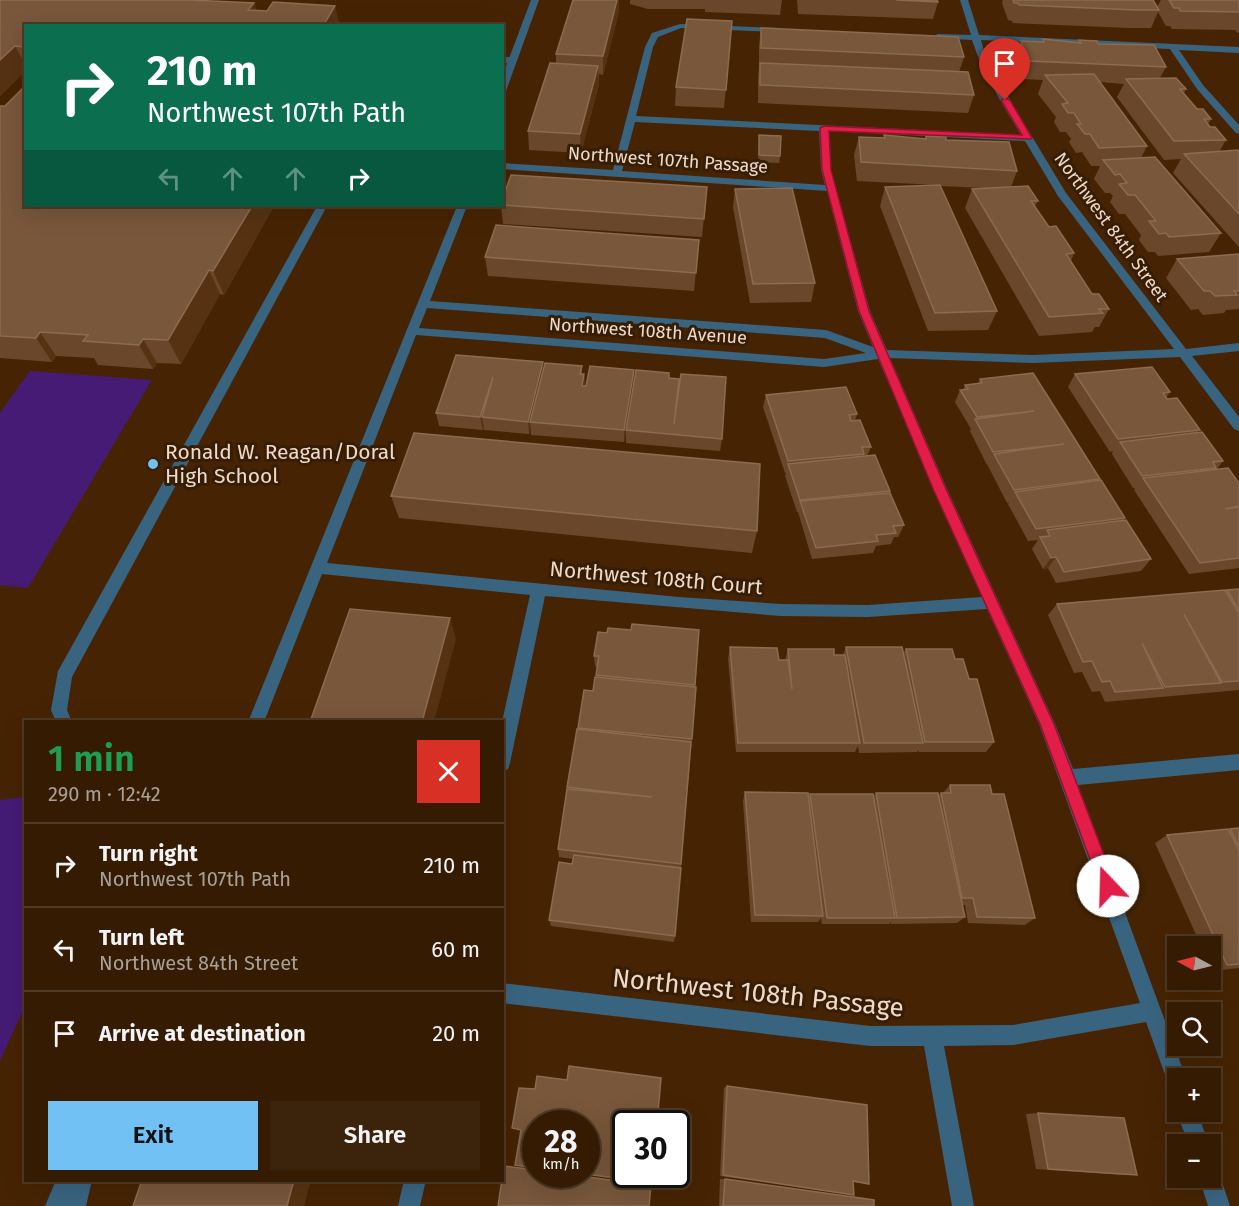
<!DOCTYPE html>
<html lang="en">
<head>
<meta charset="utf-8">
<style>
  :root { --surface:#341b02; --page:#3c240c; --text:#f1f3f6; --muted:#a9a199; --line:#4e3924; --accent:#72c1f5 }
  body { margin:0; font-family:"Fira Sans",sans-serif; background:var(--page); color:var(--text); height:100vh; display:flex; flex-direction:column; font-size:22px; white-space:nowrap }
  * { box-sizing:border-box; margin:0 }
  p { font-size:20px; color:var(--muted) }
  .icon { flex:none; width:33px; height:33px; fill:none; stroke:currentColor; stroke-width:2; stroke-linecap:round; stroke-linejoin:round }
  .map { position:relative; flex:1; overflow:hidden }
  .details { position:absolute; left:24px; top:720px; width:480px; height:462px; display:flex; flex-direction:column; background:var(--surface); border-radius:0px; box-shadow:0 6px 24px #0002,0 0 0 2px var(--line) }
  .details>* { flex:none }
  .banner { position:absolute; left:24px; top:24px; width:480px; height:183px; border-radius:0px; box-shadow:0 6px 24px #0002,0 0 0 2px var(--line); background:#0b6e4f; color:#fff; overflow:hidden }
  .needle { width:39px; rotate:277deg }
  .buttons { position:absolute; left:1167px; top:936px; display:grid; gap:12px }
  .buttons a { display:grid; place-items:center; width:54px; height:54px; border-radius:0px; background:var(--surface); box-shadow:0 6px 24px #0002,0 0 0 2px var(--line); font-size:30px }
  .speed { position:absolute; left:522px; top:1110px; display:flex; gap:12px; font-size:30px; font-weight:700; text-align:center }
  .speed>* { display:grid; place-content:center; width:78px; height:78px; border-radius:50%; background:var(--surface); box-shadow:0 6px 24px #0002,0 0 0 2px var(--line); line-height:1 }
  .speed small { font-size:15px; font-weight:400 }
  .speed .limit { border:3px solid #111; border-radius:9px; background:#fff; color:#111 }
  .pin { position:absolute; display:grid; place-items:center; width:51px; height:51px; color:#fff; margin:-62px -26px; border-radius:50% 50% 50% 0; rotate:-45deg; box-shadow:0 0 6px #0007 }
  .pin .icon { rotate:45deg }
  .me { position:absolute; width:66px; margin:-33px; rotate:339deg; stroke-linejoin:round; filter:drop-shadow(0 0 4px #0008) }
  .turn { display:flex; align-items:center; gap:21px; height:126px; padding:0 24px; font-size:27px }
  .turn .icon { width:78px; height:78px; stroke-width:2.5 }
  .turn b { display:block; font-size:42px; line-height:51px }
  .lanes { display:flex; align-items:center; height:57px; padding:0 24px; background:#0003; justify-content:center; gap:30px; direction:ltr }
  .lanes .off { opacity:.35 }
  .round { display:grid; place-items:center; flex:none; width:63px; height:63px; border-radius:0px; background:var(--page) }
  .summary { display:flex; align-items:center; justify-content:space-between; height:102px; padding:0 24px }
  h1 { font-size:36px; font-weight:600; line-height:45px; color:#1e9e55 }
  .cta { display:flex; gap:12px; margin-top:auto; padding:12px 24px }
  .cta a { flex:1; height:69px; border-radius:0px; background:var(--accent); color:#111; font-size:24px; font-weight:600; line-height:69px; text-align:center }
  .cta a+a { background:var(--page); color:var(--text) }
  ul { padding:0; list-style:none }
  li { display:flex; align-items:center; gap:18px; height:84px; padding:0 24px; border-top:2px solid var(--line) }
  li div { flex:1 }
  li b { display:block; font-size:22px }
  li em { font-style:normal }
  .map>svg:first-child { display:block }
  .green { fill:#451b76 }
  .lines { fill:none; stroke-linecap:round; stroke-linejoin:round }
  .service { fill:#396480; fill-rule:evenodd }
  .minor { fill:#396480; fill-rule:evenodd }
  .wall { fill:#6a472a }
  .shaded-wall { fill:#563213 }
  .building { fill:#78573b; stroke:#8b6b51; stroke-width:1.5 }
  .route { fill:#e11d48; stroke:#92132f; stroke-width:1.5 }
  .poi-dot { fill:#72c1f5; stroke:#361d05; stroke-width:2 }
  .labels { text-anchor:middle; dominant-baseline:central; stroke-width:6; stroke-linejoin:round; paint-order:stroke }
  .far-street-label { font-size:18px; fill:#efd9c8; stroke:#361d05 }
  .poi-label { font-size:21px; fill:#efd9c8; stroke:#361d05; text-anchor:start }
  .street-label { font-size:21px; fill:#efd9c8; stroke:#361d05 }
  .near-street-label { font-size:26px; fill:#efd9c8; stroke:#361d05 }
</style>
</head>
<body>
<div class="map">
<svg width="1239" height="1206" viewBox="0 0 1239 1206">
  <rect width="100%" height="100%" fill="#462403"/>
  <g class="green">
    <polygon points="30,371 152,380 28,588 0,585 0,413"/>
    <polygon points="25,797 25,1006 0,1061 0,800"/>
  </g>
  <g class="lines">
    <g class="service">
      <polygon points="502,57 513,57 517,60 513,63 502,63"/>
      <polygon points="317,206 327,206 72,677 67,710 72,722 56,722 51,710 58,671"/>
    </g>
    <g class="minor">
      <polygon points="531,0 539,0 506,91 502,94 502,77"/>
      <path d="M960,0H968L979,35L1239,47V53L1179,50L1203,85L1239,125V134L1236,133L1197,89L1170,49L981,40L985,54L1010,100L1066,193L1186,349L1239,343V351L1192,356L1239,417V431L1234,429L1180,357L1033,363L890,358L948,491L1055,724L1073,769L1239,754V770L1078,785L1186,1078H1178V1094L1171,1091L1146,1022L1013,1045L944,1046L974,1206H952L924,1046H870L502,1003V983L870,1026L1013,1025L1140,1003L1039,724L987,609L868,617L781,616L545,596L510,763L508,769L502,771V722L530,595L322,574L264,722H248L457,206H467L430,301L826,330L873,347L858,311L827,191L502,169V163L613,170L645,47L652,33L680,24L779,28L783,30L779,32L681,28L658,37L653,47L636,116L1021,135C1003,105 983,74 972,40L938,38L934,36L938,34L971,35ZM635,122L819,131L821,170L825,185L622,171ZM829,131L1025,141L1058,196L1174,349L1033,355L887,350L870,311L831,170ZM427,308L825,338L866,353L824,359L419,328ZM416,335L824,367L878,359L982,597L868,605L781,604L679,597L327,563Z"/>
      <polygon points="1178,1110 1178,1112 1197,1112 1209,1144 1189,1144 1176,1112"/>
      <polygon points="1210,1167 1218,1170 1230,1206 1208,1206 1199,1178 1210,1178"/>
      <polygon points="56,1180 92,1180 86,1206 45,1206"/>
      <polygon points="404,1180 426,1180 420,1206 398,1206"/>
    </g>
  </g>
  <g class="wall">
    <polygon points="0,0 254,3 256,11 26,26 26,70 0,96"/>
    <polygon points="619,0 619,11 603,75 599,74 599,84 581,153 529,150 528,131 556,64 556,54"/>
    <polygon points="630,0 782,0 780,15 705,12 705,9 648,9 630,4"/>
    <polygon points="797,0 937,0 938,2 933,19 798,14"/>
    <polygon points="1003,0 1153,0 1157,7 1161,0 1239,0 1239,33 1238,33 1235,30 1172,29 1170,26 1166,26 1158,12 1151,28 1129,28 1013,23 1012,21 1008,20 1002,3"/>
    <polygon points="732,21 724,108 675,106 676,87"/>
    <polygon points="761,28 964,57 959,72 974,95 968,113 758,103 758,81 759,66 759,46"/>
    <polygon points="1043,39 1078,43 1079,40 1098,44 1166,67 1160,78 1186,89 1184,93 1197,109 1211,119 1208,124 1226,140 1219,152 1239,152 1239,247 1173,173 1181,159 1164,160 1117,97 1124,84 1100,82 1147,146 1141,158 1221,233 1209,252 1158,256 1155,252 1148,252 1139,240 1141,235 1125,214 1119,214 1110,202 1113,196 1110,193 1105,193 1094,179 1100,166 1091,166 1082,152 1076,153 1069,142 1071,139 1066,132 1060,132 1054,122 1056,117 1038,94 1043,80 1021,79 1014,59 1021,41 1042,42"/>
    <polygon points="0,106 274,206 224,295 220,294 181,364 157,363 153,369 98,365 94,358 56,356 52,362 0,358"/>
    <polygon points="759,135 780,156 779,163 758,162"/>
    <polygon points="884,135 925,139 926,136 946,140 1017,171 1011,187 1038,201 1035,206 1049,227 1074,253 1071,261 1092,294 1109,309 1099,327 1095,327 1092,332 1039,336 965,208 972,189 985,188 940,186 997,311 988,330 928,331 880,206 885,187 937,185 857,181 854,155 859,137 884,138"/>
    <polygon points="707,187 702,237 503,224 501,206"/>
    <polygon points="735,189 815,283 811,302 750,303 733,207"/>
    <polygon points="699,240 694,291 488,276 485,257"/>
    <polygon points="1239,254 1239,309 1226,310 1224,313 1203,315 1198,309 1191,310 1166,278 1177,259"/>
    <polygon points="582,366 582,374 584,374 585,386 634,380 669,378 676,409 722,439 720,451 626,443 626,432 624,442 531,435 531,429 529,434 484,430 484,427 483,430 439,426 436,413 544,368"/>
    <polygon points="1075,374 1170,392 1166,398 1200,430 1198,432 1223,461 1217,469 1239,483 1239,568 1189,574 1134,490 1135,488 1133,488 1112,454 1113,451 1110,452 1068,387"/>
    <polygon points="980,379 1100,479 1099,480 1125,518 1123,520 1151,559 1141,571 1056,583 1048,568 1043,569 1032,549 1038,540 1028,541 1008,504 1009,502 1007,503 988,466 988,465 987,465 970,431 971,429 955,402 960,390 963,390 965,385 978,383"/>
    <polygon points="766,395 857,414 855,421 871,447 867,456 890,491 889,493 904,525 898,537 894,537 891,544 876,546 873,553 812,559 798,512 797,512 785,476 786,473 785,473 763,407"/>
    <polygon points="391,496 757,531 752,553 399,518"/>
    <polygon points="1239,589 1239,690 1105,702 1100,691 1092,692 1082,672 1074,673 1048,615 1057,604 1225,591 1227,590"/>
    <polygon points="631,630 699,630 692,739 675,936 674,942 551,926 549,920 572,864 573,859 559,857 558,849 567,787 578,728 593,691 596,677 597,667 595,666 594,656 607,633"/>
    <polygon points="730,647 779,660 785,660 788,649 834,655 843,655 846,647 903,653 906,649 955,659 969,679 994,742 986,752 919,752 918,750 917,752 859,753 858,746 855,752 736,752 728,658"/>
    <polygon points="950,785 992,794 1035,918 1025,925 968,923 965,905 962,905 965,917 957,923 891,924 891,922 889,924 822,924 821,918 818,922 751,922 743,801 745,792 809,798 810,794 874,796 876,793 938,796 941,793 943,793"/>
    <polygon points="1239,828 1239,968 1212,971 1210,967 1210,946 1201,946 1155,843 1167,835"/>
    <polygon points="727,1086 869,1184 853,1182 854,1195 720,1176 724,1088"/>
    <polygon points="1038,1113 1137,1175 1123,1175 1036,1169 1026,1114"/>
    <polygon points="720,1179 725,1179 874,1206 719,1206"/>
  </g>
  <g class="shaded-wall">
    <polygon points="617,0 619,0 619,11 603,75 603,56"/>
    <polygon points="254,3 261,25 248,10"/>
    <polygon points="335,6 340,26 323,26"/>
    <polygon points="15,46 26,66 26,70 0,96 0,60"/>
    <polygon points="598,66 599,84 581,153 580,134"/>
    <polygon points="252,206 274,206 224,295 213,271"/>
    <polygon points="209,270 220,294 181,364 168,340"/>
    <polygon points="40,332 56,356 52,362 36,338"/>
    <polygon points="143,339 157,363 153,369 139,345"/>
    <polygon points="543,362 544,375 530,422 531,429 529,434 528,422"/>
    <polygon points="634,370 634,382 624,442 624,430"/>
    <polygon points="584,374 585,387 582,386"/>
    <polygon points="493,377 482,417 484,427 483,430 480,417"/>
    <polygon points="1056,557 1048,568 1043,569 1051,558"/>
    <polygon points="450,618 456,639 434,722 422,722"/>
    <polygon points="294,1180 311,1180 304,1206 287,1206"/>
  </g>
  <g class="building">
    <polygon points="0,0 191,0 254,3 248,10 267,11 273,2 335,6 323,26 26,26 26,47 15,46 0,60"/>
    <polygon points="573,0 617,0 603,56 556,54"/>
    <polygon points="896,0 937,0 938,2"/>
    <polygon points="1013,0 1153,0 1159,10 1137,10 1019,5 1018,3 1014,3"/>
    <polygon points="1169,0 1239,0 1239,12 1180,11 1179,8 1174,8"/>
    <polygon points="687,19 732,21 726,90 676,87"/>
    <polygon points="761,28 958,37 964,57 761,48"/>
    <polygon points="1043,39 1081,43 1079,40 1097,41 1098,44 1154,45 1166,67 1028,61 1021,41 1044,42"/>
    <polygon points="550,63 598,66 580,134 528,131"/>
    <polygon points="760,63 968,72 974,95 760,85"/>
    <polygon points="1094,74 1147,146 1099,148 1090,134 1085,134 1077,124 1081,124 1074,113 1068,113 1062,104 1068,103 1045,75"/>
    <polygon points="1176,78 1186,89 1180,89 1197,109 1203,109 1211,119 1204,119 1210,127 1215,127 1226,140 1174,141 1126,79"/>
    <polygon points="23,88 26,88 26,206 252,206 213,271 209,270 168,340 143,339 139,345 83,341 88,335 40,332 36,338 0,336 0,106 5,106"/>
    <polygon points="759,135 781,136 780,156 759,155"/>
    <polygon points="884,135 926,139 926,136 946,137 946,140 1009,142 1017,171 861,162 859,137 885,138"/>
    <polygon points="1238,150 1239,152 1239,214 1184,154"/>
    <polygon points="1155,157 1221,233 1169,237 1166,233 1159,234 1149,221 1156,221 1135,195 1128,195 1119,184 1127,183 1120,174 1115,175 1103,160"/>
    <polygon points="511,175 707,187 704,219 502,205 502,200"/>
    <polygon points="940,185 997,311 935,313 885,187"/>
    <polygon points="1028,186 1038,201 1031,201 1049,227 1056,226 1074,253 1066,254 1092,294 1099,294 1109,309 1099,309 1103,313 1049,317 972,189"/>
    <polygon points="792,188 815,283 753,284 735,189"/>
    <polygon points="496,225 699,240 696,273 485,257"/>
    <polygon points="1239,254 1239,291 1234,291 1237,295 1215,296 1210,291 1204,291 1177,259"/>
    <polygon points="456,355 543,362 528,422 482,417 493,377 480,417 436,413"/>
    <polygon points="545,363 582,366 580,374 584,374 582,386 586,386 590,366 634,370 624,430 530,422"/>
    <polygon points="1152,367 1170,392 1163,393 1167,399 1177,398 1200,430 1118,439 1075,374"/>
    <polygon points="636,370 669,373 669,378 679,379 674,424 681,374 726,377 722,439 626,430"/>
    <polygon points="1033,373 1100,479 1014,490 994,454 1064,444 993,452 975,419 1034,411 977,417 960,390 968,389 965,385 982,383 980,379"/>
    <polygon points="846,387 857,414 849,415 851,421 860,420 871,447 862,447 864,454 788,461 766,395"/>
    <polygon points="1202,432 1223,461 1213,462 1216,468 1142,476 1120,442"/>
    <polygon points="414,433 760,464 757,531 391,496"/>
    <polygon points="875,455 890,491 800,500 788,464"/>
    <polygon points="1228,468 1239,483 1239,506 1225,509 1239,507 1239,558 1200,563 1143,478"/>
    <polygon points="1101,480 1125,518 1036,529 1015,492"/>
    <polygon points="890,493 904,525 893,526 896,533 876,535 878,541 816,548 800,501"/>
    <polygon points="1126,520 1151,559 1064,572 1056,557 1051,558 1040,537 1050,536 1047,530"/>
    <polygon points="1239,589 1239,610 1227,590"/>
    <polygon points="1225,590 1239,613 1239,681 1222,682 1184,614 1221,683 1165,687 1142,643 1163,688 1115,692 1110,681 1102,682 1092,661 1083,662 1057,604"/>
    <polygon points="350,609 450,618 422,722 310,722"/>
    <polygon points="632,624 699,630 695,685 596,675 599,656 594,656 598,632 607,633 608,628 631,630"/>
    <polygon points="730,647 777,648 779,660 788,660 792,689 788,649 834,649 834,655 845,655 860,743 738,743"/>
    <polygon points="846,647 902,647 923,743 864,743"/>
    <polygon points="906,649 952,649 955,659 963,659 969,679 977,679 994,742 925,742"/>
    <polygon points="595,677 696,687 692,739 578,728 584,690 593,691"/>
    <polygon points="577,729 691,742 681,864 558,849 567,789 652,797 567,787"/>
    <polygon points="950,785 990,785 992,794 1004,794 1035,918 977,917 973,898 962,898 941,793 951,793"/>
    <polygon points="745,792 808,793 823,916 755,915"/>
    <polygon points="876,793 938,793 965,917 897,918"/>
    <polygon points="810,794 873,794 895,918 827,918"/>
    <polygon points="1239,828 1239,847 1230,829"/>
    <polygon points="1228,829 1239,850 1239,964 1227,965 1167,835"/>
    <polygon points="574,855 681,868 675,936 549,920 559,862 572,864"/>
    <polygon points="569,1066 661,1078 657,1124 626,1124 626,1174 653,1174 652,1183 586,1174 586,1124 536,1124 536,1168 515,1165 521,1130 512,1128 519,1088 535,1089 537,1076 567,1080"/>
    <polygon points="727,1086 867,1105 869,1184 853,1181 854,1195 723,1175"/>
    <polygon points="1038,1113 1124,1118 1137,1175 1048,1169"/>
    <polygon points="504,1166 536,1170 536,1174 568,1174 651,1186 649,1206 498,1206"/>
    <polygon points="725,1179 874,1200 874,1206 723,1206"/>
    <polygon points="142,1180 294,1180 287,1206 133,1206"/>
  </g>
  <polygon class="route" points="1005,98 1010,100 1032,138 1031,139 829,131 831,170 869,311 947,491 1054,724 1116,886 1114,892 1108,894 1102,892 1040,724 934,491 859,311 822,170 820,128 824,126 1022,135 1001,100"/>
  <circle class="poi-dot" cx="153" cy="464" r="6"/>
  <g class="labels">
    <g class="far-street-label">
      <text transform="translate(668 160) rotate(4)">Northwest 107th Passage</text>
      <text transform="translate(1111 227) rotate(54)">Northwest 84th Street</text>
      <text transform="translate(648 331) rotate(4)">Northwest 108th Avenue</text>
    </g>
    <g class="poi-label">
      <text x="165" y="452">Ronald W. Reagan/Doral<tspan x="165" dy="24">High School</tspan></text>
    </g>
    <g class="street-label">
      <text transform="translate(656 578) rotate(5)">Northwest 108th Court</text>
    </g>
    <g class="near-street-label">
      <text transform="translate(758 993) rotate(6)">Northwest 108th Passage</text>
    </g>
  </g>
</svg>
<div class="buttons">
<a><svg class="needle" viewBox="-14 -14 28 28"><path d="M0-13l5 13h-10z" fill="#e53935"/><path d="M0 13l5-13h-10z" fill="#a9a199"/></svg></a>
<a><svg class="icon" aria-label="search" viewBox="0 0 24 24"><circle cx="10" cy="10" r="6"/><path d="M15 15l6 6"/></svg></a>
<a>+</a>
<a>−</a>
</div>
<div class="speed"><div>28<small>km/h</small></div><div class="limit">30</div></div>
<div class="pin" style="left:1005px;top:100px;background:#d93025"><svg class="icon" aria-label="arrive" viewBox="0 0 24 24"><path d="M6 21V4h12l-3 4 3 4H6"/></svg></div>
<svg class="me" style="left:1108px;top:886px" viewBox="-20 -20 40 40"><circle r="19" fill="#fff"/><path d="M0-13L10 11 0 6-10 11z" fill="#e11d48"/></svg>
<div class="banner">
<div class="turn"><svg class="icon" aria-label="right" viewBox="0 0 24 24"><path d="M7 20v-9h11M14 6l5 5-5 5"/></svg><div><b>210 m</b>Northwest 107th Path</div></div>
<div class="lanes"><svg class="icon off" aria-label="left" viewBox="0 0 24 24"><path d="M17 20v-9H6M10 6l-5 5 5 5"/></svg><svg class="icon off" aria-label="ahead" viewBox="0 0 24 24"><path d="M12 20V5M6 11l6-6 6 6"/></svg><svg class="icon off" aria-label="ahead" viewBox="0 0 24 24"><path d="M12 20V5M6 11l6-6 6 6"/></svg><svg class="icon" aria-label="right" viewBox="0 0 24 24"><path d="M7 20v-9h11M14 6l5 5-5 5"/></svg></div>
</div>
<section class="details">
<div class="summary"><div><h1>1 min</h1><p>290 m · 12:42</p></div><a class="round" style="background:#d93025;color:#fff"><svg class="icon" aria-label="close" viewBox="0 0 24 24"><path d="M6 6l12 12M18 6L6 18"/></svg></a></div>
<ul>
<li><svg class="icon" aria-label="right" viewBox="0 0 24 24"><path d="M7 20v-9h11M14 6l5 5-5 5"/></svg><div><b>Turn right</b><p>Northwest 107th Path</p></div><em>210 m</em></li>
<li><svg class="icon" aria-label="left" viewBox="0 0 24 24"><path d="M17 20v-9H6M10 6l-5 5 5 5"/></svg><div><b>Turn left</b><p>Northwest 84th Street</p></div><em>60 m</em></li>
<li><svg class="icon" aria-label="arrive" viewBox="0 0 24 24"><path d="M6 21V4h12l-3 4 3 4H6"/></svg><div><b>Arrive at destination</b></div><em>20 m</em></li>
</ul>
<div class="cta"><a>Exit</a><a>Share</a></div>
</section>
</div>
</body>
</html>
